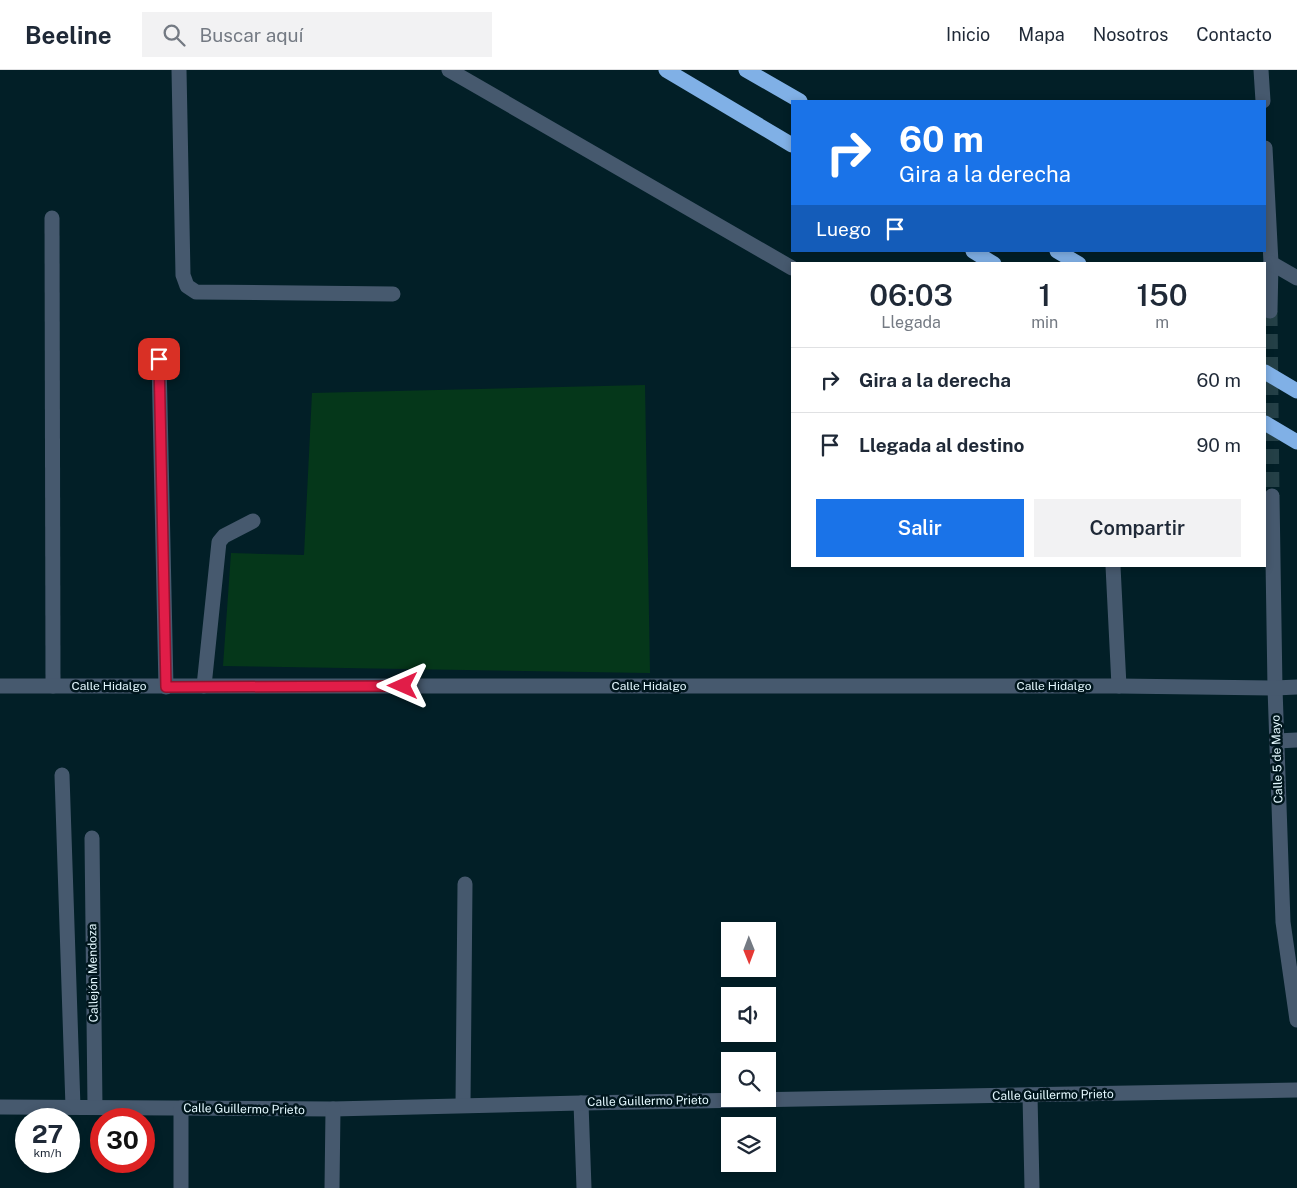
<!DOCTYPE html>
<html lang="es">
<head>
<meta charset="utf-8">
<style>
  :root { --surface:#fff; --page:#f2f2f3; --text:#1f2937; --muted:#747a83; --line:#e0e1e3; --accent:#1a73e8 }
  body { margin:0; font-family:"Public Sans",sans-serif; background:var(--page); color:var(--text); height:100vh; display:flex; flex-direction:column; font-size:19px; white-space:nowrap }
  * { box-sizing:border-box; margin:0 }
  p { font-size:16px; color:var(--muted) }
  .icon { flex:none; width:28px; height:28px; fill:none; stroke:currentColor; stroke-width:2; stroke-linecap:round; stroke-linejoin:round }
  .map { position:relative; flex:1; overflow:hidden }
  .side { position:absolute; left:791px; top:192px; width:475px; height:305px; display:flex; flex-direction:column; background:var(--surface); border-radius:0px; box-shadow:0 2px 8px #0003 }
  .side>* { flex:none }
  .hud { position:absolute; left:791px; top:30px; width:475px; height:152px; border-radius:0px; box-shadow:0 2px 8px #0003; background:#1a73e8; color:#fff; overflow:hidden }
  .needle { width:32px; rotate:179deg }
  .tools { position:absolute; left:721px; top:852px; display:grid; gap:10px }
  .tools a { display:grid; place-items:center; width:55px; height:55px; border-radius:0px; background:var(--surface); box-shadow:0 2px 8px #0003; font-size:25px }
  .speed { position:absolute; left:15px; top:1038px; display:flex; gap:10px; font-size:25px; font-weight:700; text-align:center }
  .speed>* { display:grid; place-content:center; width:65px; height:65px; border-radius:50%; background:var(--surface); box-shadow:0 2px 8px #0003; line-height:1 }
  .speed small { font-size:12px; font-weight:400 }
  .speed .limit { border:8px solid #d22; background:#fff; color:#111 }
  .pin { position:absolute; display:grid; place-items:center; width:42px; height:42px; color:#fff; margin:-21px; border-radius:10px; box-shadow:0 2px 8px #0006 }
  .me { position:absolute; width:55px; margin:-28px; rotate:270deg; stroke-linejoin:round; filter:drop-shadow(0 0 4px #0008) }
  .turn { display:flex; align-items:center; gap:18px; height:105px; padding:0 25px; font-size:22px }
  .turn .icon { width:65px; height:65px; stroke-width:2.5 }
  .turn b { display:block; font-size:35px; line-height:42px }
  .then { display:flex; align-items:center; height:48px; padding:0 25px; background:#0003; gap:10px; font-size:19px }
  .eta { display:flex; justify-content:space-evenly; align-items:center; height:85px; text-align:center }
  .eta b { font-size:30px; font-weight:600; line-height:35px }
  .primary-button { display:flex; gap:10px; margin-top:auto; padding:10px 25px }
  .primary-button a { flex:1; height:58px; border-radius:0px; background:var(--accent); color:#fff; font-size:20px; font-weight:600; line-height:58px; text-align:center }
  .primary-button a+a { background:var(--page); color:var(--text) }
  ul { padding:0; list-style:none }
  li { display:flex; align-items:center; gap:15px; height:65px; padding:0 25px; border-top:1px solid var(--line) }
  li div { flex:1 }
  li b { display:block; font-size:19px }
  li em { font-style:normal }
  header { display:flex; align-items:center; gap:30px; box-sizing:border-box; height:70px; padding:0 25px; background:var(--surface); border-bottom:1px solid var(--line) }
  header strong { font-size:24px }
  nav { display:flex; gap:28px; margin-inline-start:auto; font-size:18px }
  .search { width:350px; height:45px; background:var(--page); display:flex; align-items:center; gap:12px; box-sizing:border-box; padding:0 18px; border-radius:0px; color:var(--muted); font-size:19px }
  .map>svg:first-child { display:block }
  .green { fill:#05371a }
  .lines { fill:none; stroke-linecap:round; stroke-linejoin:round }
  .minor-tunnel { stroke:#244047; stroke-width:15; stroke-dasharray:15 8; stroke-linecap:butt }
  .minor { stroke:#46596e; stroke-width:15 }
  .highway { stroke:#80b0e6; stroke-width:15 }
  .route-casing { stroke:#92132f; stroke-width:12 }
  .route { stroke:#e11d48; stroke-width:9 }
  .labels { text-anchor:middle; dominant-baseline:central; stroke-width:5; stroke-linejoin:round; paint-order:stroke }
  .street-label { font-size:12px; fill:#e4f9ff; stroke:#00161d }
</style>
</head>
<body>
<header>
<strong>Beeline</strong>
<div class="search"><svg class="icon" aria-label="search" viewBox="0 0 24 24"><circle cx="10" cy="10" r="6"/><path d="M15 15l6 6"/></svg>Buscar aquí</div>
<nav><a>Inicio</a><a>Mapa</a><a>Nosotros</a><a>Contacto</a></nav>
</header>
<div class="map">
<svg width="1297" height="1118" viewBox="0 0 1297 1118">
  <rect width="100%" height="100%" fill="#021f27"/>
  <polygon class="green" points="645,315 650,603 223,596 231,483 304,485 312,323"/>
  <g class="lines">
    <polyline class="minor-tunnel" points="1270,241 1272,426"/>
    <g class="minor">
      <polyline points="179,0 183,205 187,216 196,222 393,224"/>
      <polyline points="449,0 792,198"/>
      <polyline points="1261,0 1263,31"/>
      <polyline points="1265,78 1271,193 1270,241"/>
      <polyline points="52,148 53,616"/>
      <polyline points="1271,193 1297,208"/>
      <polyline points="159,289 166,617"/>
      <polyline points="1272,426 1275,618 1283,852 1297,950"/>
      <polyline points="1113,496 1119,616"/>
      <polyline points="0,616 1119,616 1275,618 1297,617"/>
      <polyline points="204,616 219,472 224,466 253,451"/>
      <polyline points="1277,671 1297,670"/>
      <polyline points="62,705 73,1037"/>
      <polyline points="92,768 95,1037"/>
      <polyline points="1030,1025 1032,1118"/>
      <polyline points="581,1033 584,1118"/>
      <polyline points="463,1035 465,814"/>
      <polyline points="0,1037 333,1039 581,1033 1297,1020"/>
      <polyline points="181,1118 181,1038"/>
      <polyline points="332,1118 333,1039"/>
    </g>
    <g class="highway">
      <polyline points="666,0 792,75"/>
      <polyline points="746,0 800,31"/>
      <polyline points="973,181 994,194"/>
      <polyline points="1057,181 1079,194"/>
      <polyline points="1265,302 1297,321"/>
      <polyline points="1265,353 1297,372"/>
    </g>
  </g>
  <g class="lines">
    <defs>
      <polyline id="route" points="159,289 166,617 403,616"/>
    </defs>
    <use href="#route" class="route-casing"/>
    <use href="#route" class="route"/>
  </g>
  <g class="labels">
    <g class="street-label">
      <text x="109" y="616">Calle Hidalgo</text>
      <text x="649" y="616">Calle Hidalgo</text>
      <text x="1054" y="616">Calle Hidalgo</text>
      <text transform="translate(1277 689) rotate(-92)">Calle 5 de Mayo</text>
      <text transform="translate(93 903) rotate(-91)">Callejón Mendoza</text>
      <text transform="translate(1053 1025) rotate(-1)">Calle Guillermo Prieto</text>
      <text transform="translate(648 1031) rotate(-1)">Calle Guillermo Prieto</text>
      <text transform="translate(244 1039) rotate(1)">Calle Guillermo Prieto</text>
    </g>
  </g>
</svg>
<div class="tools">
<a><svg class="needle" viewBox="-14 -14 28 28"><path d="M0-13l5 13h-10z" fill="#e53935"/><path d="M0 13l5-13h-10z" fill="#747a83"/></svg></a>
<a><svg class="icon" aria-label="sound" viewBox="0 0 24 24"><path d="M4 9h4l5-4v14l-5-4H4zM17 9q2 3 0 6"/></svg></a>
<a><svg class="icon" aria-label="search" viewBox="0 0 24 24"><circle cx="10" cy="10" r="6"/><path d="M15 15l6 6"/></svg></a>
<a><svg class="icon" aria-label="layers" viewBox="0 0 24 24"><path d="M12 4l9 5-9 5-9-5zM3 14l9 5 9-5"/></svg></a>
</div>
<div class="speed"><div>27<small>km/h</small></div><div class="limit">30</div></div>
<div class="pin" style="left:159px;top:289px;background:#d93025"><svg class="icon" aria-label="arrive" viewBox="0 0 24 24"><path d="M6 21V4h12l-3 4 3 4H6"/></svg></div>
<svg class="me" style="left:403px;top:616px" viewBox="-20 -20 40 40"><path d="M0-17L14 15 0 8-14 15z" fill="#e11d48" stroke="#fff" stroke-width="4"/></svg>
<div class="hud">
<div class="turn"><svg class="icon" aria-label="right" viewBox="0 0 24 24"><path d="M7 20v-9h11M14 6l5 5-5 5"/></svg><div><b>60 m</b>Gira a la derecha</div></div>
<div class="then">Luego<svg class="icon" aria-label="arrive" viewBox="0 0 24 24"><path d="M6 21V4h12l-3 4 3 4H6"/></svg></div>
</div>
<section class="side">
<div class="eta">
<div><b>06:03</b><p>Llegada</p></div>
<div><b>1</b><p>min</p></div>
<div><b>150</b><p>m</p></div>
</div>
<ul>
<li><svg class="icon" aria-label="right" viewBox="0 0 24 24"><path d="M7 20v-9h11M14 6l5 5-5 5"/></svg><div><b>Gira a la derecha</b></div><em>60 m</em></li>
<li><svg class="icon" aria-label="arrive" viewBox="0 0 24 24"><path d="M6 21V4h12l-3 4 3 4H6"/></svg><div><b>Llegada al destino</b></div><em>90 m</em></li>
</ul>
<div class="primary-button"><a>Salir</a><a>Compartir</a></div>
</section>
</div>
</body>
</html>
